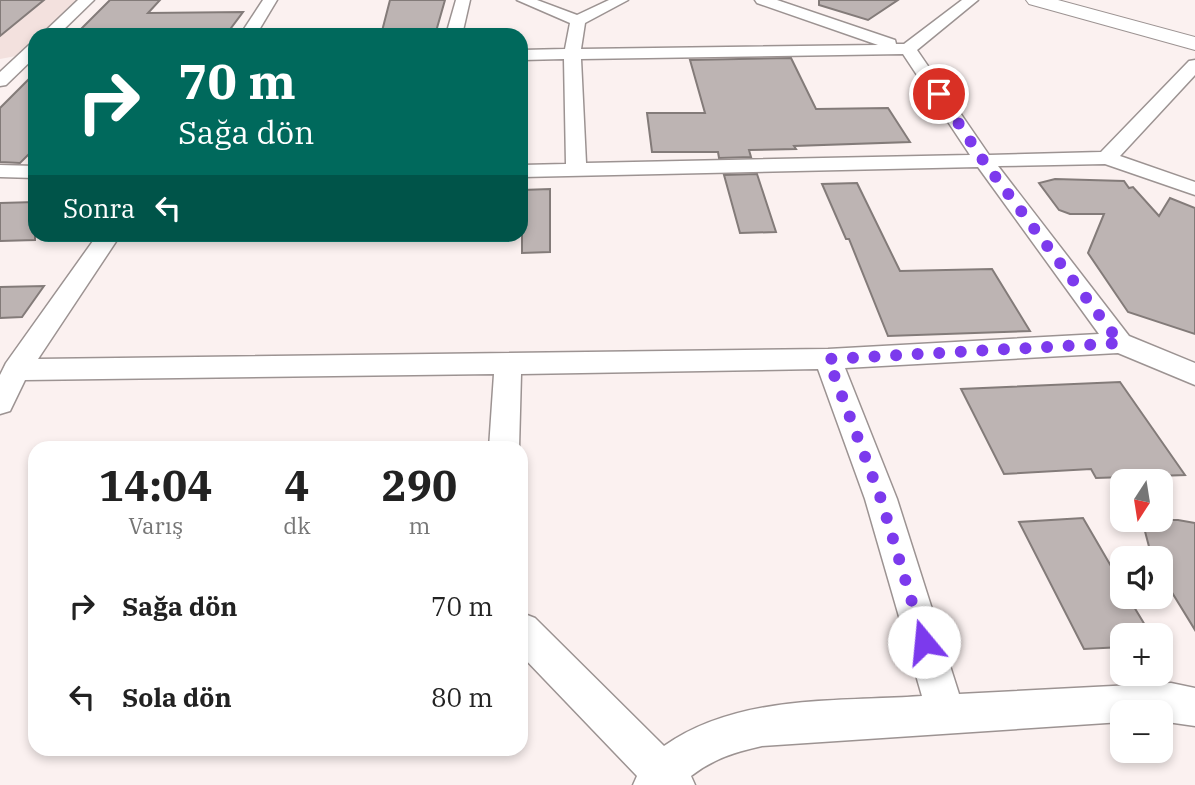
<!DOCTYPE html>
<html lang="tr">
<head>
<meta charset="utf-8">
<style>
  :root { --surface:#fff; --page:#f2f2f2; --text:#222; --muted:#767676 }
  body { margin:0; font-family:"IBM Plex Serif",serif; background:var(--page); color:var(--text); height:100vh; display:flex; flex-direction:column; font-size:26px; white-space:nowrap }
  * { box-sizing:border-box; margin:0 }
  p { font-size:23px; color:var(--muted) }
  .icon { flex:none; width:38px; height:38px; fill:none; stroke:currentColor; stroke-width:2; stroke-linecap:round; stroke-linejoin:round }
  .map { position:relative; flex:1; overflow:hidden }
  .details { position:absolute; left:28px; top:441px; width:500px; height:315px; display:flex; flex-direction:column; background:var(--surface); border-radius:21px; box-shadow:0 4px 10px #0003 }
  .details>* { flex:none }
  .top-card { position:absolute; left:28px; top:28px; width:500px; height:214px; border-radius:21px; box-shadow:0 4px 10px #0003; background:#00695c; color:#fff; overflow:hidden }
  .needle { width:46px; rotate:192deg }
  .fabs { position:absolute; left:1110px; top:469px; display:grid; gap:14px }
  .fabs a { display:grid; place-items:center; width:63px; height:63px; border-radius:14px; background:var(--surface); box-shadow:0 4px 10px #0003; font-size:35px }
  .pin { position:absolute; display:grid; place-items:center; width:60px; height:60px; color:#fff; margin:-30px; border:4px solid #fff; border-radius:50%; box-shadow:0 2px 7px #0007 }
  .me { position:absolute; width:77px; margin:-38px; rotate:343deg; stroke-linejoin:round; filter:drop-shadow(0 0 5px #0008) }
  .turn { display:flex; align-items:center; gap:24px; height:147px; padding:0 35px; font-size:32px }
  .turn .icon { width:91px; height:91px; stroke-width:2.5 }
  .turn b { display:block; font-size:49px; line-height:60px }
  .then { display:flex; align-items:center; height:66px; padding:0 35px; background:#0003; gap:14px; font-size:26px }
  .eta { display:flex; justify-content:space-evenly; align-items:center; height:119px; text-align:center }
  .eta b { font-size:42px; font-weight:700; line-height:49px }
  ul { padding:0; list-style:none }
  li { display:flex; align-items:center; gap:21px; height:91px; padding:0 35px }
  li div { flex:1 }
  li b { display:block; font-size:26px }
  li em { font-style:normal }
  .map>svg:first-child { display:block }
  .built { fill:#f3e1de }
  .building { fill:#bdb4b3; stroke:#837b79; stroke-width:2 }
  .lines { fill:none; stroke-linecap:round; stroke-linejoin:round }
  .minor-casing { stroke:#9c9392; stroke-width:3 }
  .major-casing { stroke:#9c9392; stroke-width:2 }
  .minor { fill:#fff; fill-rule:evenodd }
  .major { fill:#fff; fill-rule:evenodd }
  .route { stroke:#7c3aed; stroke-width:12; stroke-dasharray:0 21.6 }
</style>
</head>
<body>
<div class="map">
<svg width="1195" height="785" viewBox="0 0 1195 785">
  <rect width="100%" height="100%" fill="#fbf1f0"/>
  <polygon class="built" points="0,0 77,0 39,35 35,35 35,39 16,56 0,59"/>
  <g class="building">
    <polygon points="0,0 44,0 0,36"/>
    <polygon points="110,0 160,0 148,13 243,12 228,32 76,34"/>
    <polygon points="390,0 445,0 435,35 381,35"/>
    <polygon points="819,0 898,0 868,20 819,5"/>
    <polygon points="791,58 816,109 888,108 910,142 794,146 796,149 749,150 751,157 719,158 718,152 652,152 647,113 705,113 690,60"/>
    <polygon points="35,73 35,148 20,163 0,162 0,108"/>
    <polygon points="757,174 776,232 740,233 724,175"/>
    <polygon points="1055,179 1124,181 1129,188 1133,187 1159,216 1170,198 1195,208 1195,334 1128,312 1088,253 1104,214 1070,214 1059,210 1039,183"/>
    <polygon points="857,183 900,271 992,269 1030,331 888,336 849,239 846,239 822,184"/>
    <polygon points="550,189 550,252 522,253 522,190"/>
    <polygon points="35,202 35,240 0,241 0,203"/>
    <polygon points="44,286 22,317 0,318 0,287"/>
    <polygon points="1120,382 1185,475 1096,478 1091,469 1004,474 961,389"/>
    <polygon points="1083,518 1122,585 1122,597 1128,597 1151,635 1122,635 1122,647 1084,649 1019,522"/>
    <polygon points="1142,520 1178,520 1195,523 1195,630 1160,573 1160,558 1152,558"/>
  </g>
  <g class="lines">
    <defs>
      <g id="minor">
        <polygon points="78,0 94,0 58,35 41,35"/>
        <polygon points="263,0 277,0 256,35 240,35"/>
        <polygon points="456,0 470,0 462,35 446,35"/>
        <path d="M517,0H537L577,15L609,0H628L585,23L581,49L878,45L757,3L755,0H777L895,40L896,44H904L962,0H978L917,50L989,155L1101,152L1189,61L1195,60V75L1120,156L1195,182V195L1105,164L998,166L1129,336L1195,363V385L1118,353L845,368L897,499L959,694L1171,683L1195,688V726L1160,721V712H1122V722L762,746C735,752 713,759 691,776L695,785H633L637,776L522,656V613L535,618L664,746C738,694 836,702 922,696L865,499L818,369L521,374L519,448H489L494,374L25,380L10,411L0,414V375L6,363L98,234H121L38,359L828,349L1099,334L978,167L522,177V165L566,164L564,59L522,60V50L565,49L570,23ZM903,54L970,155L586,163L581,59Z"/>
        <polygon points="35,43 35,57 6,85 0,86 0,72 29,45"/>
        <polygon points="0,165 35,166 35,178 0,177"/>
      </g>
      <polygon id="major" points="1026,0 1058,0 1195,37 1195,50 1029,4"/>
    </defs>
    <use href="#minor" class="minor-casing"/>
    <use href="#major" class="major-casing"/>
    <use href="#minor" class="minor"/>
    <use href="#major" class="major"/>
  </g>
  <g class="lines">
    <polyline class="route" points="924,642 881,499 828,359 1120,343 985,163 939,94"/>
  </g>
</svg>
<div class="fabs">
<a><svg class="needle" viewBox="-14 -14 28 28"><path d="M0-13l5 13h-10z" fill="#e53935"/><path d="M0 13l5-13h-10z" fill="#767676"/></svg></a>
<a><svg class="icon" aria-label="sound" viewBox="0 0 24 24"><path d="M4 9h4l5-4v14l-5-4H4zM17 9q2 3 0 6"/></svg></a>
<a>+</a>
<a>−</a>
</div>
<div class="pin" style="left:939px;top:94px;background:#d93025"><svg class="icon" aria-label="arrive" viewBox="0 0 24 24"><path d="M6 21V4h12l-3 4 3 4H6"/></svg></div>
<svg class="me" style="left:924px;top:642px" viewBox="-20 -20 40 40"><circle r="19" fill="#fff"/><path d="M0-13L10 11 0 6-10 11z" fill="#7c3aed"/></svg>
<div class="top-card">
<div class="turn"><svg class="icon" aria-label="right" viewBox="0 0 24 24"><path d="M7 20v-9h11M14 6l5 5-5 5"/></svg><div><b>70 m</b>Sağa dön</div></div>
<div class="then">Sonra<svg class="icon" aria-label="left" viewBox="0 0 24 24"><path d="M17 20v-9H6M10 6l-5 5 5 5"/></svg></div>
</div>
<section class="details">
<div class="eta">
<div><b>14:04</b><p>Varış</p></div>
<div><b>4</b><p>dk</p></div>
<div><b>290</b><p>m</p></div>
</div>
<ul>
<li><svg class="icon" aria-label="right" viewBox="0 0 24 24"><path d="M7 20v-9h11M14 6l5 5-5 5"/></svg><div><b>Sağa dön</b></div><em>70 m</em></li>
<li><svg class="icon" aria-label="left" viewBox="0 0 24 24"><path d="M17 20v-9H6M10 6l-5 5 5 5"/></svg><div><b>Sola dön</b></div><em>80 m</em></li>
</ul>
</section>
</div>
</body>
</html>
